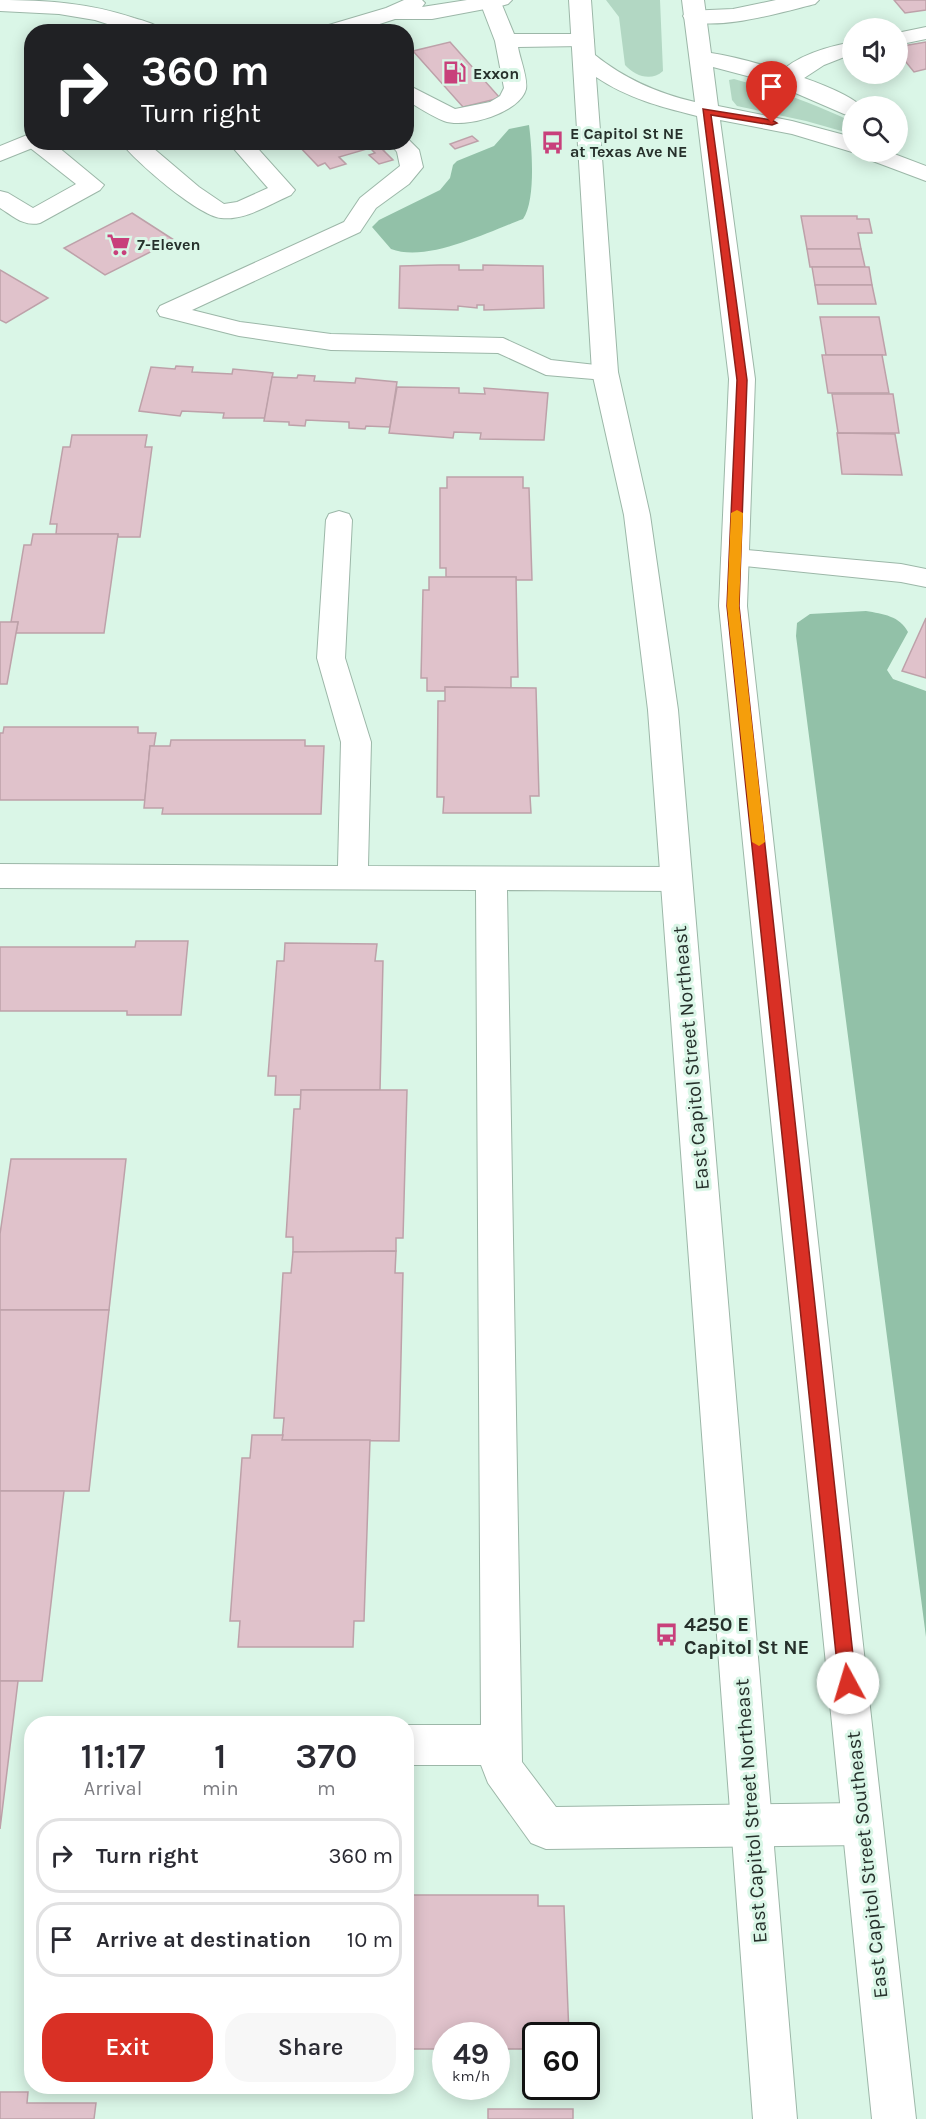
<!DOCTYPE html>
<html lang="en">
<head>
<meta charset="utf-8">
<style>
  :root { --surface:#fff; --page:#f7f7f7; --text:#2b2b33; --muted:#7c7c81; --line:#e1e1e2; --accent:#d93025 }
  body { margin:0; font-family:Karla,sans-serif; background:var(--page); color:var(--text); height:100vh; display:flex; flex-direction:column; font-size:22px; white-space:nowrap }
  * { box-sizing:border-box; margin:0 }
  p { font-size:20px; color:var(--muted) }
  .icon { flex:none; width:33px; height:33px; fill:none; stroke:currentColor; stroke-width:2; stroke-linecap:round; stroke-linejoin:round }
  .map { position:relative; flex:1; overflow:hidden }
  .details { position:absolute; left:24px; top:1716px; width:390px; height:378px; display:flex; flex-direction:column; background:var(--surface); border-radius:24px; box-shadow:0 3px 15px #0003 }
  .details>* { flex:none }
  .guide { position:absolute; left:24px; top:24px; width:390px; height:126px; border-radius:24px; box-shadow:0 3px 15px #0003; background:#202124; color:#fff; overflow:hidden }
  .controls { position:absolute; left:842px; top:18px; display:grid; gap:12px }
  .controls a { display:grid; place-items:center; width:66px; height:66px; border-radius:50%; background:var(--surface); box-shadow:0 3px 15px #0003; font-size:30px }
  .speed { position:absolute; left:432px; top:2022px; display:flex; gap:12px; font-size:30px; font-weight:700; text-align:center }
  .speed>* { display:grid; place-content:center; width:78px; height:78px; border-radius:50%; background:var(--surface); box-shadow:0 3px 15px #0003; line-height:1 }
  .speed small { font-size:15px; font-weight:400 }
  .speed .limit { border:3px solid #111; border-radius:9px; background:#fff; color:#111 }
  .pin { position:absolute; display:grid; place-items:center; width:51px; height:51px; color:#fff; margin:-62px -26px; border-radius:50% 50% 50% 0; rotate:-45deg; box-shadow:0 0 6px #0007 }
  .pin .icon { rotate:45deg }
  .me { position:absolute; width:66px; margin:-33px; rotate:354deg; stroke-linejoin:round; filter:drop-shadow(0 0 4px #0008) }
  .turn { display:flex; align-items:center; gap:21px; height:126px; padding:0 18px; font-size:27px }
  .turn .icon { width:78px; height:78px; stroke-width:2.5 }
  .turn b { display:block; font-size:42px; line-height:51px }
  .eta { display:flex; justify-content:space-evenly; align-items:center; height:102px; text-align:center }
  .eta b { font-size:36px; font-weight:600; line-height:42px }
  .primary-button { display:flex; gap:12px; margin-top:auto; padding:12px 18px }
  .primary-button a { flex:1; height:69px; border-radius:24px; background:var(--accent); color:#fff; font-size:24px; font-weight:600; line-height:69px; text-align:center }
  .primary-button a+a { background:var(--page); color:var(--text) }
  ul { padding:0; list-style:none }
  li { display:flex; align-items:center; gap:18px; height:75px; margin:0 12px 9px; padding:0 6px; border:3px solid var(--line); border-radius:24px }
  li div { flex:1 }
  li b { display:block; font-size:22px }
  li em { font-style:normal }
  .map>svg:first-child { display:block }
  .green { fill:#b2d7c3 }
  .forest { fill:#92c1a8 }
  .building { fill:#e0c2cb; stroke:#bda1a9; stroke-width:1.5 }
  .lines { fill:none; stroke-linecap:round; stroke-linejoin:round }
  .minor-casing { stroke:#9cb7a8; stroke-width:2 }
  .major-casing { stroke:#9cb7a8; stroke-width:2 }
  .minor { fill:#fff; fill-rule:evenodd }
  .major { fill:#fff; fill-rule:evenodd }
  .route { fill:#d93025; stroke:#8d1f18; stroke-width:1.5 }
  .slow { fill:#f59e0b }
  .labels { text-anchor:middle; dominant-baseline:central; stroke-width:6; stroke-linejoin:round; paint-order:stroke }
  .far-poi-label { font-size:16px; font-weight:bold; fill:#26302b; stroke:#daf6e7; text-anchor:start }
  .street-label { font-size:20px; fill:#26302b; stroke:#daf6e7 }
  .poi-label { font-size:20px; font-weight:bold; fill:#26302b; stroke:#daf6e7; text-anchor:start }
</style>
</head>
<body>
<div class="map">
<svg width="926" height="2119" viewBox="0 0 926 2119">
  <rect width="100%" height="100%" fill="#daf6e7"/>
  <g class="green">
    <path d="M606,0H660L663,71C651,82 635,76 625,65L619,17Z"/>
    <path d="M734,79C774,90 814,103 852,122V134L806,121L737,106L732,100L729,80Z"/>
  </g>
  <g class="forest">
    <path d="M529,125C532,148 536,201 523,219C488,232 427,263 391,249L372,227L379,220L440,190L450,178L453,165L457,161L494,146L509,129Z"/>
    <path d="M866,611C883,614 900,616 908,632L887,670L893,679L926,691V1637L796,636L797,623L810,614Z"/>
  </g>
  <g class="building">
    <polygon points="894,0 926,0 926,10 905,13"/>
    <polygon points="450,42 500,98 463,107 413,51"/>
    <polygon points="926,42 926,69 914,72 897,51 897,47"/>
    <polygon points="472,136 478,141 455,149 450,144"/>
    <polygon points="295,142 389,142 393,147 383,150 393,160 379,164 369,155 375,153 370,148 339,157 346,164 330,169 325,163 318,166"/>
    <polygon points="132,213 174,240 105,275 64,248"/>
    <polygon points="801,216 857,216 857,219 869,219 872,233 858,233 861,249 807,249"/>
    <polygon points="807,249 861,249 865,267 810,267"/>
    <polygon points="440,265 459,265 459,270 483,270 483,265 543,266 544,308 484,310 484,305 477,305 477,308 458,306 458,310 399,308 400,266"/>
    <polygon points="812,267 869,267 872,285 815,285"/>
    <polygon points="0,270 48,298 6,323 0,320"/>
    <polygon points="815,285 872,285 876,304 818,304"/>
    <polygon points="820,317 879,317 886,355 826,355"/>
    <polygon points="822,355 882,355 889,393 828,393"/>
    <polygon points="176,366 193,367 192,372 232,374 233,369 273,373 265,418 223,418 224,413 182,411 180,416 139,411 151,367 175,369"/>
    <polygon points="298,375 315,376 314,381 355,383 356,378 397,382 390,427 366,426 365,429 349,428 349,422 306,420 305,426 289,425 289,422 264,421 272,377 297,378"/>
    <polygon points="397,387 459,388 459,393 485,394 484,388 548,393 544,440 480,439 481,433 454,432 453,438 389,433"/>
    <polygon points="832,394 893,394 899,433 838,433"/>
    <polygon points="837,433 895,434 902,475 842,474"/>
    <polygon points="72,435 147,435 145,447 152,447 140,537 118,537 118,534 56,534 57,524 50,524 63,447 70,447"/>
    <polygon points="447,477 523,477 523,488 529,488 532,580 516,580 516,577 446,577 446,568 440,568 440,488 447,488"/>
    <polygon points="33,534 118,534 104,633 16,633 18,622 11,622 24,545 31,545"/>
    <polygon points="429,577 516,577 518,677 511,677 511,688 445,687 445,691 427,691 427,678 421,678 423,590 429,590"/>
    <polygon points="926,618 926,678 902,671"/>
    <polygon points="0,622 18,622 7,684 0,684"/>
    <polygon points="445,687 536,688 539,796 530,796 531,813 443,813 444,797 437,797 438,701 445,701"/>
    <polygon points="4,727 138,727 138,733 156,733 154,746 150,746 145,800 0,800 0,733 3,733"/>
    <polygon points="171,740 305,740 305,746 324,746 321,814 162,814 163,808 144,808 150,746 170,746"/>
    <polygon points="136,941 188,941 181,1015 127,1015 127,1011 0,1011 0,947 135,947"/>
    <polygon points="285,943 377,944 375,961 383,961 380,1090 301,1090 301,1095 275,1095 276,1076 268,1076 277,961 284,961"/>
    <polygon points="301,1090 407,1090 403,1238 396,1238 396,1251 293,1252 293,1237 286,1237 294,1109 300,1109"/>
    <polygon points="11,1159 126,1159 109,1310 0,1310 0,1234"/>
    <polygon points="396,1251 395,1273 403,1273 399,1441 282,1440 284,1418 274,1418 283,1273 291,1273 293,1252"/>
    <polygon points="0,1310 109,1310 89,1491 0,1491"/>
    <polygon points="252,1435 283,1435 282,1440 370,1440 364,1621 354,1621 353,1647 238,1647 240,1621 230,1621 242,1458 250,1458"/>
    <polygon points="0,1491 64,1491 42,1681 0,1681"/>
    <polygon points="0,1681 18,1681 0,1829"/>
    <polygon points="406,1895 538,1895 538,1906 564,1906 569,2036 536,2036 536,2049 496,2049 496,2036 446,2036 446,2049 406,2049"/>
    <polygon points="0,2092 28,2092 27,2103 96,2103 94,2119 0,2119"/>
    <rect x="488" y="2109" width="85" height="10"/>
  </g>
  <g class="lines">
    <defs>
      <g id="minor">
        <path d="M0,0C47,0 90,3 134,18C144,21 158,24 163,32H132L95,20L59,14L0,11Z"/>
        <path d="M482,0H500L514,34H583L591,35L594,40L591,45L583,46L518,47C520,59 528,78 526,89C520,113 465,129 444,121C431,116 418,107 406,100V84L455,109L490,102L500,96L504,88L495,41L480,2Z"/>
        <path d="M776,0H819L815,4C779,13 723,30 686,21L683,16L686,11L733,9Z"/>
        <polygon points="926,27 926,39 897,45 897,33"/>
        <path d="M852,42V54L824,65L792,86L784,88L776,86L773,81C789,57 826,47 852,42Z"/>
        <path d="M29,137H32V142H52L104,185L100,190L40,223C24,227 13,216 0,208V191L8,193L33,208L76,184L29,147L26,142Z"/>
        <polygon points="406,137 419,150 423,167 409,184 376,208 360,232 192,310 240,322 331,334 503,338 551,360 614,367 618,372 614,377 605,380 546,375 498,353 331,350 239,336 160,316 157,311 160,306 344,222 360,198 400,166 397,152 389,142 406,142"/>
        <path d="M121,142H146L199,187L224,204L237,202L268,188L228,142H252L295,190L291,195C270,204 245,221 221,218C199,216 134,161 121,142Z"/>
        <polygon points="339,511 349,514 352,520 345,658 371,742 368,866 676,867 687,871 691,879 687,887 676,891 507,890 522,1762 556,1807 862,1803 877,1809 883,1824 877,1839 862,1845 546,1849 531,1843 488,1783 481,1765 406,1765 406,1725 481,1725 476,890 0,888 0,864 338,866 341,742 317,658 326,520 329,514"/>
        <polygon points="735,549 901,564 926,569 926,587 901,582 725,564 721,558 725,552"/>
      </g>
      <g id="major">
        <polygon points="404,0 422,0 425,3 422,7 467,0 512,0 508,4 501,6 432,19 395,19 355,32 320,32 322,27 386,8"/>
        <path d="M569,0H591L595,55C625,79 657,93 695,102L682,0H704L711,53C744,58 838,84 861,106H852V116L844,114L770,82L713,67L718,106L792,121L852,137V152L792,134L720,120L755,379L747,606L916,2119H872L719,606L729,379L697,116C661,107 627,98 596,77L618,372L650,515L678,710L797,2119H753L648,710L624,515L592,372Z"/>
        <polygon points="32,133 32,142 42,142 40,145 0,161 0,146"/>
        <polygon points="859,152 889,152 926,166 926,181 862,157"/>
      </g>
    </defs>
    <use href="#minor" class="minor-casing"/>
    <use href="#major" class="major-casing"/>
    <use href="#minor" class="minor"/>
    <use href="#major" class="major"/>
  </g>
  <polygon class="route" points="703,109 772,120 777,123 772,125 711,115 747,380 739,606 856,1683 854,1689 848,1691 842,1689 839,1683 727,606 737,380"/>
  <polygon class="slow" points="737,510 743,513 739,606 765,842 759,846 752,842 727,606 731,513"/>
  <defs>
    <symbol id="fuel-bare" viewBox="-9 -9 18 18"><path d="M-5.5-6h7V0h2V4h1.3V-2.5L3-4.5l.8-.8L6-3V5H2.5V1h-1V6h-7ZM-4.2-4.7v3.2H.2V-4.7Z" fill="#c8407b" stroke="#daf6e7" stroke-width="2.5" paint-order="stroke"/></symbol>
    <symbol id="bus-bare" viewBox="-9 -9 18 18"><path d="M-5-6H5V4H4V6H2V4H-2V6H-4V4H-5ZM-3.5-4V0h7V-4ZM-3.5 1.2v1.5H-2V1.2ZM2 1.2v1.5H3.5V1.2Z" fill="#c8407b" stroke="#daf6e7" stroke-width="2.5" paint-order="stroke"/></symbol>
    <symbol id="supermarket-bare" viewBox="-9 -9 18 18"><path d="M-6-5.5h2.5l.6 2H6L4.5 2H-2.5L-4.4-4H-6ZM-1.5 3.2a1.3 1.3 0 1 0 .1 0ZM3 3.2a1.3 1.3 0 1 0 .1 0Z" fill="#c8407b" stroke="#daf6e7" stroke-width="2.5" paint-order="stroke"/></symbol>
  </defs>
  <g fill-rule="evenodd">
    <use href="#fuel-bare" x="438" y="56" width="33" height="33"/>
    <use href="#bus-bare" x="536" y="126" width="33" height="33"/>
    <use href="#supermarket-bare" x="102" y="228" width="33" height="33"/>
    <use href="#bus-bare" x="650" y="1618" width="33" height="33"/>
  </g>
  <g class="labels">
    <g class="far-poi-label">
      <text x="473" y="73">Exxon</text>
      <text x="570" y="133">E Capitol St NE<tspan x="570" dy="18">at Texas Ave NE</tspan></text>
      <text x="137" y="244">7-Eleven</text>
    </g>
    <g class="street-label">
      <text transform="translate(691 1058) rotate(-95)">East Capitol Street Northeast</text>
      <text transform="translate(751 1811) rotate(-94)">East Capitol Street Northeast</text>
      <text transform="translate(867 1865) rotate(-96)">East Capitol Street Southeast</text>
    </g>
    <g class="poi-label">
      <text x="684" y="1624">4250 E<tspan x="684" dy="23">Capitol St NE</tspan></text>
    </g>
  </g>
</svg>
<div class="controls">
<a><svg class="icon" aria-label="sound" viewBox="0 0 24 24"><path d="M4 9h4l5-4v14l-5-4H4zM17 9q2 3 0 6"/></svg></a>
<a><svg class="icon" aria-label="search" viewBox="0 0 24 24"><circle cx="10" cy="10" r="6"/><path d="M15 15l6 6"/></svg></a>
</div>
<div class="speed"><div>49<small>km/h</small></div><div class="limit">60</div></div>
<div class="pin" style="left:772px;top:123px;background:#d93025"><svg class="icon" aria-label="arrive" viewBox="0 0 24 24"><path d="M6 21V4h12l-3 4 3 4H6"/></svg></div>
<svg class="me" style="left:848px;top:1683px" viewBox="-20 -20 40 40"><circle r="19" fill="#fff"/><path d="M0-13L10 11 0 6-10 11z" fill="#d93025"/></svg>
<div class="guide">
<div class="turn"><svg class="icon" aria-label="right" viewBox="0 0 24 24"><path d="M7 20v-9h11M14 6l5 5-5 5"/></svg><div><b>360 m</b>Turn right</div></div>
</div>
<section class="details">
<div class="eta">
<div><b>11:17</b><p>Arrival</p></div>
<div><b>1</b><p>min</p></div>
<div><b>370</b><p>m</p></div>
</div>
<ul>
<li><svg class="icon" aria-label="right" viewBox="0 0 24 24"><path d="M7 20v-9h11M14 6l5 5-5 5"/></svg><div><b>Turn right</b></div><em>360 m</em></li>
<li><svg class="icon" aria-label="arrive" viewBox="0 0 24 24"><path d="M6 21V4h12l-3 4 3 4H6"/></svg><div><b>Arrive at destination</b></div><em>10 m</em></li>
</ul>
<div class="primary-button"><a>Exit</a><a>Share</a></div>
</section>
</div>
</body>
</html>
